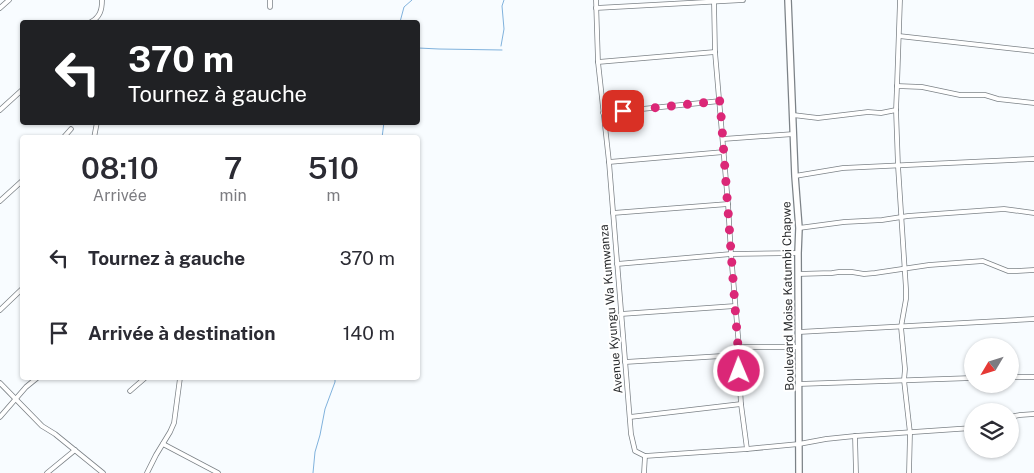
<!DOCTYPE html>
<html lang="fr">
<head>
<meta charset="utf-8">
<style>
  :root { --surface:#fff; --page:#f7f7f7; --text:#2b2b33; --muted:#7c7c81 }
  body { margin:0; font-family:"Public Sans",sans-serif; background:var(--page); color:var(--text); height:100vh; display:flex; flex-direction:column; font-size:19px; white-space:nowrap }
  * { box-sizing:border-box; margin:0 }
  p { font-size:16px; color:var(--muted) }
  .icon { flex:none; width:28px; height:28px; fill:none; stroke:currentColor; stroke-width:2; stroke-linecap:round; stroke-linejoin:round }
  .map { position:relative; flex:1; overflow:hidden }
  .panel { position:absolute; left:20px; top:135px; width:400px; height:245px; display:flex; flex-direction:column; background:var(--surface); border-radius:5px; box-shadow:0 1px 4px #0004 }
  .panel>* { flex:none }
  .hud { position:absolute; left:20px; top:20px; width:400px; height:105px; border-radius:5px; box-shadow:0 1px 4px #0004; background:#202124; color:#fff; overflow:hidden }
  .needle { width:32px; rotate:232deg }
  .controls { position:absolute; left:964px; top:338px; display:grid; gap:10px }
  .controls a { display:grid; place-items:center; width:55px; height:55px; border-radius:50%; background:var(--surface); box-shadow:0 1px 4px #0004; font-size:25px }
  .pin { position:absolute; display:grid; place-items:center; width:42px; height:42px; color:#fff; margin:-21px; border-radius:10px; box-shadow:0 2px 8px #0006 }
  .me { position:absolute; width:55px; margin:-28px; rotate:359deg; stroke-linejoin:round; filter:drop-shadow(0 0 4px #0008) }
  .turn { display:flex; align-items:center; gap:18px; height:105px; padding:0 25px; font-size:22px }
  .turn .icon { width:65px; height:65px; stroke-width:2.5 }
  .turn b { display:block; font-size:35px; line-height:42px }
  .eta { display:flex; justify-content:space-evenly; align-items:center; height:85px; text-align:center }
  .eta b { font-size:30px; font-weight:600; line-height:35px }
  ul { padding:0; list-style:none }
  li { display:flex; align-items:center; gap:15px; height:75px; padding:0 25px }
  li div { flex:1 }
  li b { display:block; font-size:19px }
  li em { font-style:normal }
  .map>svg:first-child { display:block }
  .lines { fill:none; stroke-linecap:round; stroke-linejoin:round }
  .stream { stroke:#80b2dd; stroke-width:1 }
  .street-casing { stroke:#7c8287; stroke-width:5.5 }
  .secondary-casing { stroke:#7c8287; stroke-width:8 }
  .street { stroke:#fff; stroke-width:4 }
  .secondary { stroke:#fff; stroke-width:5.5 }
  .route { stroke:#db2777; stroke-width:9; stroke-dasharray:0 16.2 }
  .labels { text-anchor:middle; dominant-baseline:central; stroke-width:4; stroke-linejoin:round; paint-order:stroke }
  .street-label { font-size:12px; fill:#2b2d2f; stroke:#fff }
</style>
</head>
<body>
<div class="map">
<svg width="1034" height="473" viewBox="0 0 1034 473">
  <rect width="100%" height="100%" fill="#f8fcff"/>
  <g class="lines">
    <g class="stream">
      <polyline points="400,22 404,7 412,0"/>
      <polyline points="501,46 504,29 502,6 504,0"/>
      <polyline points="418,48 439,49 502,50"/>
      <polyline points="382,138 384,122"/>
      <polyline points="313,473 315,452 320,435 325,409 335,382 335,378"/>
    </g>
    <defs>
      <g id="street">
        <polyline points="270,0 270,7"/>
        <polyline points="596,0 598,62 609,162 631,434 635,451 645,456 747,449 799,444 826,439 855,436 972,428"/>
        <polyline points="712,0 714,2 715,52 728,204 731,254 739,347 738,355 741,404 747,449"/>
        <polyline points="0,8 9,0"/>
        <polyline points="596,8 743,0"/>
        <path d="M91,22C100,17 102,10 102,0"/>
        <polyline points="899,36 1034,51"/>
        <polyline points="598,62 715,52"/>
        <polyline points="897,86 900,0"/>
        <polyline points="0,110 22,90"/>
        <polyline points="896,110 898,166 906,289 906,299 901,327 905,369 904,380 910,433 909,473"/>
        <polyline points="603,113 720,101"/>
        <polyline points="793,115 818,118 868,112 881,113 896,110 897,86 922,87 960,95 985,95 998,99 1034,103"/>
        <polyline points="63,138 71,129"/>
        <polyline points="94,138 97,122"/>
        <polyline points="723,139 794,134"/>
        <polyline points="609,162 724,152"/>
        <polyline points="795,176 843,168 1034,159"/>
        <polyline points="0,201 22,181"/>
        <polyline points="613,213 728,204"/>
        <polyline points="799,228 844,222 882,220 908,216 1004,209 1034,213"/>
        <polyline points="617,264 731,254 798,253"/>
        <polyline points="798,274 832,273 839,272 852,272 864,274 875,273 929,265 983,261 1008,271 1017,271 1034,270"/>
        <polyline points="0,310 22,289"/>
        <polyline points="621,314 735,306"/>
        <polyline points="799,332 1034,319"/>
        <polyline points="739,347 799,347"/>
        <polyline points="625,362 738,355"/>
        <polyline points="1010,377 1034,377"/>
        <polyline points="0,383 42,426 55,434 103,473"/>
        <polyline points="799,384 972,378"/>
        <polyline points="130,391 145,378"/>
        <polyline points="0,417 26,387 37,378"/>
        <polyline points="630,417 741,404"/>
        <polyline points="1010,417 1020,415 1034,414"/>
        <polyline points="855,436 856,473"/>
        <polyline points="163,444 218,473"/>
        <polyline points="47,473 75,450"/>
        <polyline points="147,473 156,455 170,432 174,423 180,378"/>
        <polyline points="644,473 645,456"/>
      </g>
      <polyline id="secondary" points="788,0 795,176 799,228 798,253 799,473"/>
    </defs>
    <use href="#street" class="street-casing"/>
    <use href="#secondary" class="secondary-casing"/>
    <use href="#street" class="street"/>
    <use href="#secondary" class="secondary"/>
  </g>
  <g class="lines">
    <polyline class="route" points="623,111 720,101 738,347 738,355 739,371"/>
  </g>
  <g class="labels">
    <g class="street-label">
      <text transform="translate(788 296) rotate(-91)">Boulevard Moise Katumbi Chapwe</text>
      <text transform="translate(611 309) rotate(-95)">Avenue Kyungu Wa Kumwanza</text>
    </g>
  </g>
</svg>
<div class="controls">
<a><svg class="needle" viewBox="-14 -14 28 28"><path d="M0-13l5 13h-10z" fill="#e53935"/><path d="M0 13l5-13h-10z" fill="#7c7c81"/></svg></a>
<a><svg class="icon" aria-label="layers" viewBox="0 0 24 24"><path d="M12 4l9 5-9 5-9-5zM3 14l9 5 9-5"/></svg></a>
</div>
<div class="pin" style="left:623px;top:111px;background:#d93025"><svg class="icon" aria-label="arrive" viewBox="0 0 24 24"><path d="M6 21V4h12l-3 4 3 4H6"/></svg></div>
<svg class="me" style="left:739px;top:371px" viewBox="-20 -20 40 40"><circle r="17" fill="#db2777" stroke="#fff" stroke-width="3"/><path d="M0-11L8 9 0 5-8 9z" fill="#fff"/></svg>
<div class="hud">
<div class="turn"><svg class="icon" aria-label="left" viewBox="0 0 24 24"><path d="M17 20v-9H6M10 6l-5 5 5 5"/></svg><div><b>370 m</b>Tournez à gauche</div></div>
</div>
<section class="panel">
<div class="eta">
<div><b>08:10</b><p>Arrivée</p></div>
<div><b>7</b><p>min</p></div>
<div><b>510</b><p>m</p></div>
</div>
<ul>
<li><svg class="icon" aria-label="left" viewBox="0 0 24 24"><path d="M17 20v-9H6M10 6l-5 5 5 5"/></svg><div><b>Tournez à gauche</b></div><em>370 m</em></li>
<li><svg class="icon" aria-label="arrive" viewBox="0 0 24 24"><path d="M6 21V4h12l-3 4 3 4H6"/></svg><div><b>Arrivée à destination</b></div><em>140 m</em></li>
</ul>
</section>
</div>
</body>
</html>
